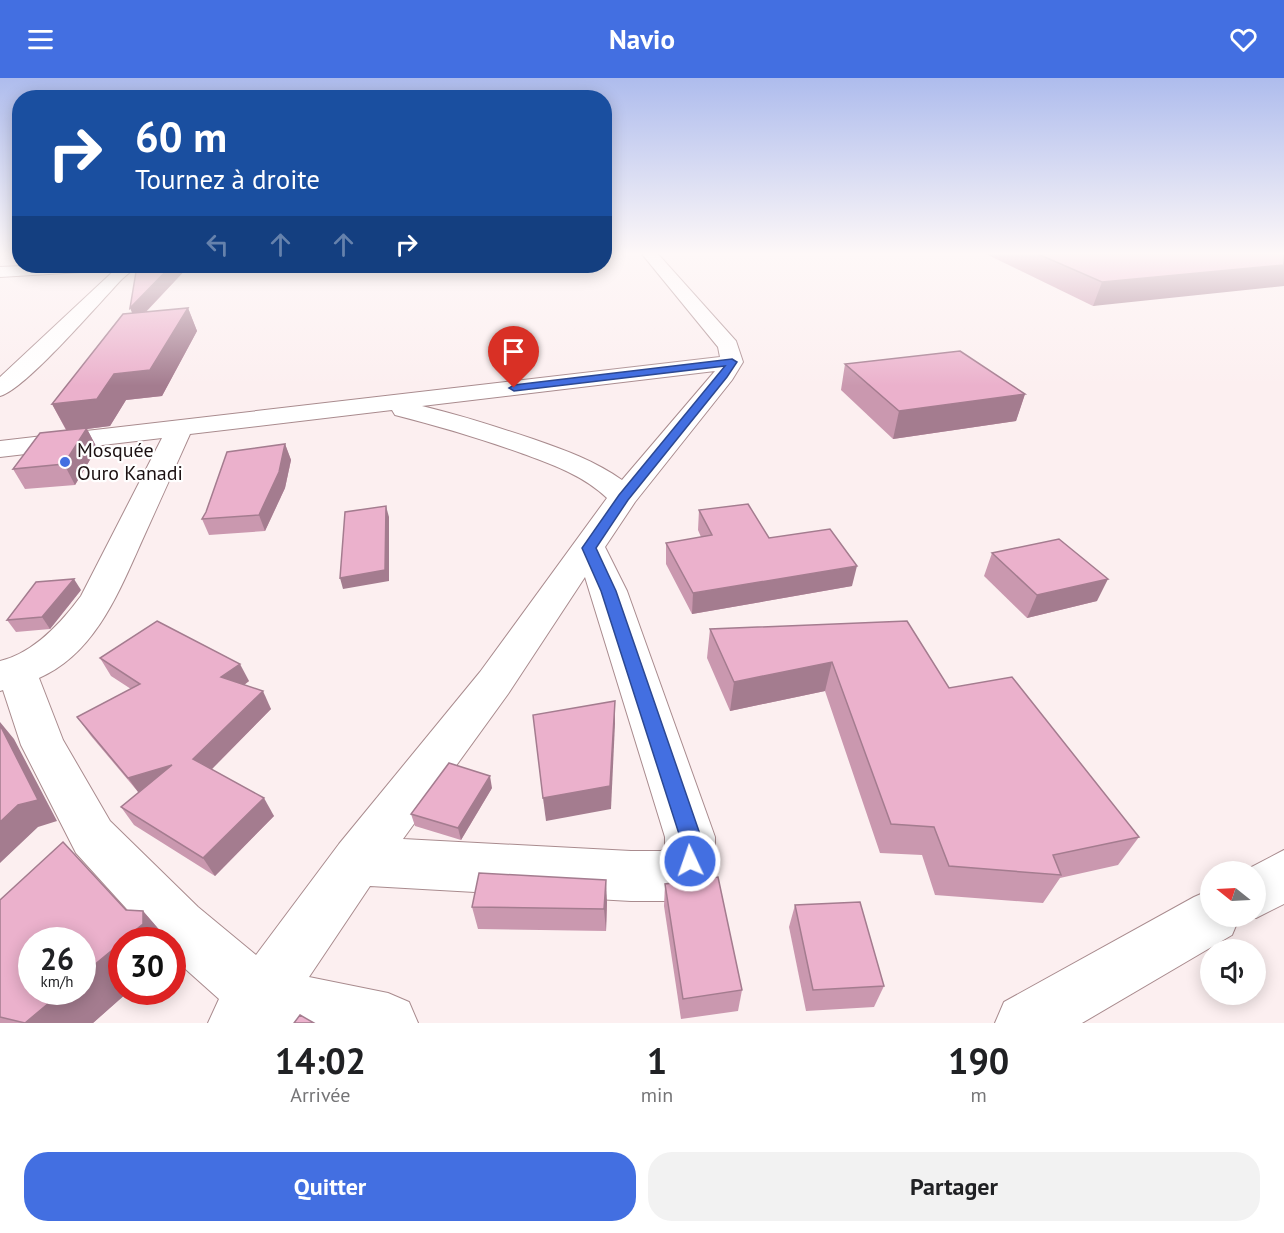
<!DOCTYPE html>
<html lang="fr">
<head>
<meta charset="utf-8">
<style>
  :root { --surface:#fff; --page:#f2f2f2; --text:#202124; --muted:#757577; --accent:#436fe1 }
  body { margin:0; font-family:"PT Sans",sans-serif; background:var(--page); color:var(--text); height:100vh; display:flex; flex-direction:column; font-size:22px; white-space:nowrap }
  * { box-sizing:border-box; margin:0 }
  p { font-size:20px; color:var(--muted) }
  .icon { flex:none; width:33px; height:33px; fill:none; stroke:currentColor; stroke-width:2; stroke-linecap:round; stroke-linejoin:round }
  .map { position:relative; height:945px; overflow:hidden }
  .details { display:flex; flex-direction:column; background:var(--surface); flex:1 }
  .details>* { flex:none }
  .guide { position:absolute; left:12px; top:12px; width:600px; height:183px; border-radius:24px; box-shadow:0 3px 15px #0003; background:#1a4fa0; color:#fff; overflow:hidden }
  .needle { width:39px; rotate:288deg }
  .tools { position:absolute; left:1200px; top:783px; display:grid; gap:12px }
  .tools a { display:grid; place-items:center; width:66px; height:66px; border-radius:50%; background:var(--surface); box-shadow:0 3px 15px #0003; font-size:30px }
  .speed { position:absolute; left:18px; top:849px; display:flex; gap:12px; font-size:30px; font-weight:700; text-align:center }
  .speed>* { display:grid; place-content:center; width:78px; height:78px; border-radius:50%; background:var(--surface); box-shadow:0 3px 15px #0003; line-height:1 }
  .speed small { font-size:15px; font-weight:400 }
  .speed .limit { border:9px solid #d22; background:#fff; color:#111 }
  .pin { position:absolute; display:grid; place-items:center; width:51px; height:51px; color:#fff; margin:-62px -26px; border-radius:50% 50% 50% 0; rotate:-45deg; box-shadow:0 0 6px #0007 }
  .pin .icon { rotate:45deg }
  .me { position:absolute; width:66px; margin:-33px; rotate:357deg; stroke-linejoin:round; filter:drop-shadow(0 0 4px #0008) }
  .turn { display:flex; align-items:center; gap:21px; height:126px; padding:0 24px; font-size:27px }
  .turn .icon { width:78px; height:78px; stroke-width:2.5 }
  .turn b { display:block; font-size:42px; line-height:51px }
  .lanes { display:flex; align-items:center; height:57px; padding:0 24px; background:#0003; justify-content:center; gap:30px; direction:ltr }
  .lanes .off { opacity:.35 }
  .eta { display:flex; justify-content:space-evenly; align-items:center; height:102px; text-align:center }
  .eta b { font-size:36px; font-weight:700; line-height:42px }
  .primary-button { display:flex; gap:12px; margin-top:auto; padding:12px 24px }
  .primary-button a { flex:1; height:69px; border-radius:24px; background:var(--accent); color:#fff; font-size:24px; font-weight:700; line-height:69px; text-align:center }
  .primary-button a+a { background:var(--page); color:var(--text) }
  header { display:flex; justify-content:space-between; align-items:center; height:78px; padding:0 24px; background:var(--accent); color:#fff; font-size:27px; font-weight:700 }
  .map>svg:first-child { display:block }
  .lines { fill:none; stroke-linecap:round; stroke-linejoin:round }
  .minor-casing { stroke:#a98b8e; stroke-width:2 }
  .major-casing { stroke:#a98b8e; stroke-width:2 }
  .minor { fill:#fff; fill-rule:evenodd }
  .major { fill:#fff; fill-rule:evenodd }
  .wall { fill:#ca98af }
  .shaded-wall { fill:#a47c8f }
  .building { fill:#ebb1cc; stroke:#a47c8f; stroke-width:1.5 }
  .route { fill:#436fe1; stroke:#2c4892; stroke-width:1.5 }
  .poi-dot { fill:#436fe1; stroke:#fff; stroke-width:2 }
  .labels { text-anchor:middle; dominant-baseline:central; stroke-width:4.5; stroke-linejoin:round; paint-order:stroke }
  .poi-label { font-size:20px; fill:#1c1112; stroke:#fff; text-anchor:start }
</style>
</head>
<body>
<header><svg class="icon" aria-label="menu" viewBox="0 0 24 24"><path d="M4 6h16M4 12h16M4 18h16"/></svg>Navio<svg class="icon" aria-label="heart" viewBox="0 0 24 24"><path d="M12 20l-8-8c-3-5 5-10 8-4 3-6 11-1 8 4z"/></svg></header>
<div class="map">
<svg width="1284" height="945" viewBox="0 0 1284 945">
  <rect width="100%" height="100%" fill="#fceff0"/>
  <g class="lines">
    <defs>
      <g id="minor">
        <path d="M642,176H658L736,263L743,284L732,302L635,424L605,469L627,513L715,759V783L708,800L685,816L667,823H631L370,808L309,899L388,915L409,924L418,945H208L219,921L172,879V862H155L76,775L21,667L3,612L0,613V583C34,575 61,545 81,518L162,360L0,379V363L720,279L718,269ZM715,293L622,402C595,383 565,372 533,361C497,349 460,337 422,328ZM392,332L395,337C438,348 479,360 521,375C551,386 583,397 607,420L480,594L339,766L256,877L198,829L110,743L63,662L39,600C97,575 121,509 145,456C160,423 175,390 190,356ZM585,499L665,759V770L661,773H631L403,761L508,616Z"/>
        <path d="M119,188H137L122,201C100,224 25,312 0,318V299Z"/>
        <polygon points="1284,772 1284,826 1256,840 1253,838 1256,838 1256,794 1242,794"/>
        <polygon points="1210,812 1210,838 1240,838 1232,857 1082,945 995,945 1004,924 1194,819"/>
      </g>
      <polygon id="major" points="23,188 106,188 98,193 0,199 0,189"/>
    </defs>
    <use href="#minor" class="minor-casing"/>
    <use href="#major" class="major-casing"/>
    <use href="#minor" class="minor"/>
    <use href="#major" class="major"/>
  </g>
  <g class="wall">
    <polygon points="986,176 1284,176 1093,228"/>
    <polygon points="189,188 146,234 188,230 197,253 162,318 126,322 110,348 87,351 97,370 75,407 25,411 13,391 66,352 52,326 132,235"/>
    <polygon points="845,286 1025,316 1016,343 893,361 841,312"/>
    <polygon points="285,366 291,382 285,410 265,453 209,457 202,441"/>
    <polygon points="699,432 769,460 852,508 692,536 666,486 666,465 701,459 698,452"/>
    <polygon points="992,475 1097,523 1027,540 984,498"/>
    <polygon points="81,512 50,551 16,554 7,542"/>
    <polygon points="710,551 949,610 1139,759 1118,787 1060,800 1043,825 935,817 922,777 880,775 825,613 730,633 707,580"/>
    <polygon points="100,580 249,603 244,607 271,631 212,691 274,738 215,798 134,747 121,729 139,715 91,658 77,639 131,611 111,598"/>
    <polygon points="492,710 461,762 415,748 411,736"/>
    <polygon points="665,806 742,912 738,933 681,941 664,828"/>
    <polygon points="0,822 143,833 168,862 122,862 122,914 128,914 93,945 0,945"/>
    <polygon points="607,824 606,853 478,851 472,829"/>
    <polygon points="795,827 884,908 874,929 806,933 789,849"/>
  </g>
  <g class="shaded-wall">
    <polygon points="1284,187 1284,208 1093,228 1102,204"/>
    <polygon points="171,188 189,188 136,244 130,230"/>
    <polygon points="188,230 197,253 162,318 126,322 110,348 87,351 97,370 75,407 64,386 67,353 52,326"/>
    <polygon points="1025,316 1016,343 893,361 899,333"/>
    <polygon points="285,366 291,382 285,410 265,453 259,437"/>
    <polygon points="386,428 389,439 389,503 343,511 340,500"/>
    <polygon points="857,488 852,508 692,536 693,515"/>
    <polygon points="74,501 81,512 50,551 42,539"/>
    <polygon points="1108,501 1097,523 1027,540 1037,517"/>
    <polygon points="832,584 825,613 730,633 734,604"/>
    <polygon points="240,586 249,603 231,617 221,599"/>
    <polygon points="263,613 271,631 204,699 193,681"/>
    <polygon points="615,623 615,646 611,731 546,743 543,720"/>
    <polygon points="0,644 14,661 57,743 38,749 0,785"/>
    <polygon points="172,687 141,718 128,700"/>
    <polygon points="490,698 492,710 461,762 458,750"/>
    <polygon points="264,720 274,738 215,798 203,780"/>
    <polygon points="606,802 607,824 606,853 604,831"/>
    <polygon points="143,833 168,862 123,862"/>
    <polygon points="122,864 122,914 128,914 93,945 25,945 62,914 82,914 82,897"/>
  </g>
  <g class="building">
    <polygon points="1038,176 1284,176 1284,187 1102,204"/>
    <polygon points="137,188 171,188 130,230"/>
    <polygon points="188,230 150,292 114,296 97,321 52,326 123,236"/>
    <polygon points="960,273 1025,316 899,333 845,286"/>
    <polygon points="87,350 64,386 13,391 40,355"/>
    <polygon points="285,366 279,394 259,437 202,441 206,434 227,374"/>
    <polygon points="748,426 769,460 830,451 857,488 693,515 666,465 712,457 699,432"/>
    <polygon points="386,428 385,492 340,500 345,434"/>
    <polygon points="1059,461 1108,501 1037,517 992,475"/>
    <polygon points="74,501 42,539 7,542 36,504"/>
    <polygon points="157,543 240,586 221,599 263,613 193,681 264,720 203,780 121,729 172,687 128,700 77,639 140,606 100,580"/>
    <polygon points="907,543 949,610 1012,599 1139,759 1053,777 1061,797 949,788 934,749 891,746 832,584 734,604 710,551"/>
    <polygon points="615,623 610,708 543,720 533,637"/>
    <polygon points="0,647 38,722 18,727 0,744"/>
    <polygon points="449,685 490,698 458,750 411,736"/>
    <polygon points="63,764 126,832 143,833 143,846 123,862 122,862 122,864 82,897 82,862 32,862 32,914 62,914 25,945 0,939 0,822"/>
    <polygon points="479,795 606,802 604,831 472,829"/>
    <polygon points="718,799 742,912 683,921 665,806"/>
    <polygon points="860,824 884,908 813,912 795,827"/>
    <polygon points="300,937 314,945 294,945"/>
  </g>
  <linearGradient id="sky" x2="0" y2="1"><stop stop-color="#aebced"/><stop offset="0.57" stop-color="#fef8f8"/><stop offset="1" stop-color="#fef8f8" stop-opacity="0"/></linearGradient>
  <rect width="1284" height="308" fill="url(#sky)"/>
  <polygon class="route" points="732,281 737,284 727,299 628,422 596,470 616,513 701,759 700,783 697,790 690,793 682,790 679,783 680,759 601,513 582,470 619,417 725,288 514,313 509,310 514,307"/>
  <circle class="poi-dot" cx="65" cy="384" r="6"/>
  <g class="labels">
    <g class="poi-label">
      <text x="77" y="372">Mosquée<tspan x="77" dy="23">Ouro Kanadi</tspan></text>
    </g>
  </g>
</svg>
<div class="tools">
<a><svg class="needle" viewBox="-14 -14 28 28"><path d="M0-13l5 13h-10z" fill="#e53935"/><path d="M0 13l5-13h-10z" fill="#757577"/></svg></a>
<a><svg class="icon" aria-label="sound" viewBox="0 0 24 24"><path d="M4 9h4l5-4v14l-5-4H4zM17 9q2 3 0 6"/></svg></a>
</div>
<div class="speed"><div>26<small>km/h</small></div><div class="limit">30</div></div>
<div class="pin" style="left:514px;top:310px;background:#d93025"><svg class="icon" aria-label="arrive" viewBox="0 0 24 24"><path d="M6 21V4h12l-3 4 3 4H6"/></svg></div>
<svg class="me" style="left:690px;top:783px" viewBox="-20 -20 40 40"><circle r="17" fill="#436fe1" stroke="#fff" stroke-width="3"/><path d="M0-11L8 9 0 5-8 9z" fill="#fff"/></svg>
<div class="guide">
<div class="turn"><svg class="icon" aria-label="right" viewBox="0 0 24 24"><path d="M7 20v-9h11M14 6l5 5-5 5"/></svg><div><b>60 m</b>Tournez à droite</div></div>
<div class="lanes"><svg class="icon off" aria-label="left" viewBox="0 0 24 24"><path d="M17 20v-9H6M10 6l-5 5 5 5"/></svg><svg class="icon off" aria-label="ahead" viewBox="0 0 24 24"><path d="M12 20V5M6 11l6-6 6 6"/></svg><svg class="icon off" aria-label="ahead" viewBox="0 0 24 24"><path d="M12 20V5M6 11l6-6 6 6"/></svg><svg class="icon" aria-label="right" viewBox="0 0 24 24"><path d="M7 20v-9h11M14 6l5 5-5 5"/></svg></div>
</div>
</div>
<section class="details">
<div class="eta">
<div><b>14:02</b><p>Arrivée</p></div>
<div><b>1</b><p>min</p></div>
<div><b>190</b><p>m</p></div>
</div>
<div class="primary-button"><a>Quitter</a><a>Partager</a></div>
</section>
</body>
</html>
